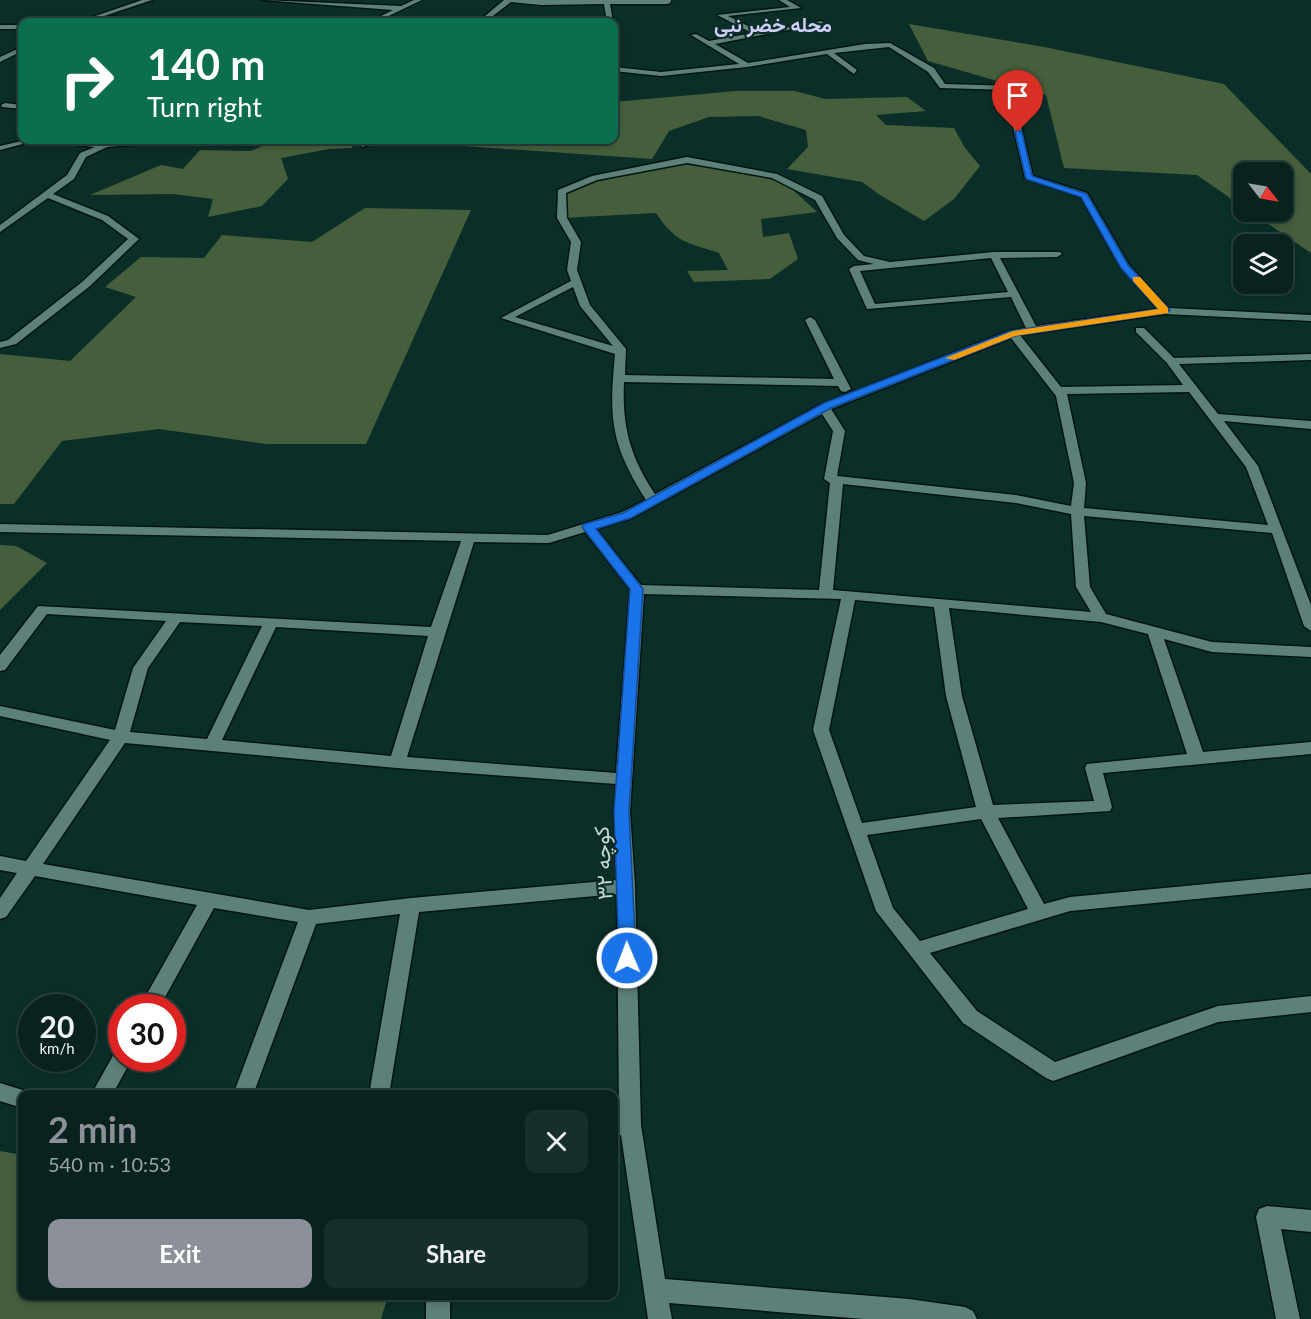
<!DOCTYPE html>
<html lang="en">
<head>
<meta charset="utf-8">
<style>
  :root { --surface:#09221e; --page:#172f2b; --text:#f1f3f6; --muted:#99a4a4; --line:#293f3c; --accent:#8c9099 }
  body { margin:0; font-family:Lato,Vazirmatn,sans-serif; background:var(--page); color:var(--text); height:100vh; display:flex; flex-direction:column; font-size:22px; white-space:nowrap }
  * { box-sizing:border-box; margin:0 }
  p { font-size:20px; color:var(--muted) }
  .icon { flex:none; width:33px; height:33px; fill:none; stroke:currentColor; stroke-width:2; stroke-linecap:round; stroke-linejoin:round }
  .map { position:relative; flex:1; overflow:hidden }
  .sheet { position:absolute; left:18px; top:1090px; width:600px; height:210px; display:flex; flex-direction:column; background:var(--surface); border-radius:12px; box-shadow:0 3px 9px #0003,0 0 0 2px var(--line) }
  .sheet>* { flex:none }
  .guide { position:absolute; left:18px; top:18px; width:600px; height:126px; border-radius:12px; box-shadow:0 3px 9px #0003,0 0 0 2px var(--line); background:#0b6e4f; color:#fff; overflow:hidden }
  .needle { width:39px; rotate:121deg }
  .controls { position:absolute; left:1233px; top:162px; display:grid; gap:12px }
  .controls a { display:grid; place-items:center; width:60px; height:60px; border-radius:12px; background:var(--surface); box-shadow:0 3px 9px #0003,0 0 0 2px var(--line); font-size:30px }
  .speed { position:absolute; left:18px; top:994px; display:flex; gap:12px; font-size:30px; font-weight:700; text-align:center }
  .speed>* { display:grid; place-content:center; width:78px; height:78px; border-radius:50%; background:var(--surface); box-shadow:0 3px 9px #0003,0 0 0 2px var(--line); line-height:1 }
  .speed small { font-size:15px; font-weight:400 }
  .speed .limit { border:9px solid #d22; background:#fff; color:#111 }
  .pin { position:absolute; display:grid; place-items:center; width:51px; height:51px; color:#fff; margin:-62px -26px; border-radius:50% 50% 50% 0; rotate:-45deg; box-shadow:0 0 6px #0007 }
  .pin .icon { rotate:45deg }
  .me { position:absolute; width:66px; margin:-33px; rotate:359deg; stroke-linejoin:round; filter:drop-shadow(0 0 4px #0008) }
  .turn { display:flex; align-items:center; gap:21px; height:126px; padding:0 30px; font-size:27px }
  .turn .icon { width:78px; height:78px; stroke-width:2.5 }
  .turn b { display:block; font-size:42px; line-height:51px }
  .round { display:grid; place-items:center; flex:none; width:63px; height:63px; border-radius:12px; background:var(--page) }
  .head { display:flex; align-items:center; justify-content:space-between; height:102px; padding:0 30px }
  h1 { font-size:36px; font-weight:700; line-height:45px; color:var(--accent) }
  .button { display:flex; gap:12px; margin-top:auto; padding:12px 30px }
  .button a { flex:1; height:69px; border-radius:12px; background:var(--accent); color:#fff; font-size:24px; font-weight:700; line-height:69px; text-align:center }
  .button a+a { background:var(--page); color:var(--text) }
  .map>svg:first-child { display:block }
  .forest { fill:#455f3c }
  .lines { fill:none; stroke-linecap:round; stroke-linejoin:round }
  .minor-casing { stroke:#001511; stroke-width:3 }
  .minor { fill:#5d8079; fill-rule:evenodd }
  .route { fill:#1a73e8; stroke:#114b97; stroke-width:1.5 }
  .slow { fill:#f59e0b }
  .labels { text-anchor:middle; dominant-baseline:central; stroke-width:4.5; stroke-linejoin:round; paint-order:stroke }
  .far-district-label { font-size:20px; font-weight:bold; fill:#cfcefa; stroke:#0c2e28 }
  .near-street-label { font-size:21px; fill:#c5d7d3; stroke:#0c2e28 }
</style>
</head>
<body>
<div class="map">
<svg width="1311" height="1319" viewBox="0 0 1311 1319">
  <rect width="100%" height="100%" fill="#0c2e28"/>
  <g class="forest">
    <polygon points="909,24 1044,47 1224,84 1311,174 1311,253 1251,212 1282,212 1282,172 1244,172 1243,207 1197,175 1064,168 1046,95 928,61"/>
    <polygon points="736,91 795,91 825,99 907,97 926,111 876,115 886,125 954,128 965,148 980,166 954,199 924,221 880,195 862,182 787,169 808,147 806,130 758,116 709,117 669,131 652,159 421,143 423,140 614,140 614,102"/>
    <polygon points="276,140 353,140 352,148 329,149 281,158 288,179 262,206 208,217 213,199 173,194 90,195 161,165 183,169 200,150 251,151"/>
    <path d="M687,160L781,179L817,212L761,219L763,237L789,233L798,259L770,279L694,282L687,271L728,270L719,253C686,242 676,243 656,213L562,218L561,192L595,178Z"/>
    <polygon points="365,208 471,210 366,444 266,444 159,429 62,441 14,504 0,504 0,354 70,361 136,297 105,287 141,257 204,258 222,235 312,242"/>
    <polygon points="0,545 16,546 47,563 0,610"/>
    <polygon points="0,1151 22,1155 22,1296 388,1296 381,1319 0,1319"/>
  </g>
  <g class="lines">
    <defs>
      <g id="minor">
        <polygon points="142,0 152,0 104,16 183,22 95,19 86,22 78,22"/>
        <polygon points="262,0 401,6 414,0 422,0 376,22 369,22 393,10"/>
        <polygon points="504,0 671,0 671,2 668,4 610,4 613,22 607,22 604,4 541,5 511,2 485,22 478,22"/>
        <path d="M779,0H787L801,8L728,16L760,32L821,21L824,23L715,44L748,63L865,44L890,43L934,68L945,84L1015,86L1019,90L1017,110L1033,176L1087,193L1129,265L1168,308L1311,315V321L1165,314L1020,335L1061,387L1183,385L1167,363L1136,332V328H1144L1174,358L1311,354V360L1179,364L1218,414L1311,421V429L1224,421L1258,466L1311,605V631L1304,626L1272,533L1084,516L1090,587L1106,614L1212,642L1311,647V657L1212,652L1164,639L1203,752L1311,742V754L1103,773L1112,807L1110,811L998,818L1044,904L1070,897L1311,874V888L1070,911L930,953L977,1011L1055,1062L1218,1006L1311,996V1012L1218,1022L1053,1081L1046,1078L963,1023L876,911L813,730L841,599L644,594L630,812L635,886L641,1125L665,1279L909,1299L965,1307L973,1311L977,1319H864L669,1303L672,1319H648L621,1135L614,1136V1116H619L617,894L419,912L389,1095H369L400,914L316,924L253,1095H233L298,922L214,908L159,1008H139L197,905L35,876L6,917L0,919V898L17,873L0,870V856L26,861L110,740L0,716V706L115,730L133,668L166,621L47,614L5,670L0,671V655L38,606L431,627L461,541L0,532V524L548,535L622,512L646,500C610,443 609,419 615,354L501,318L571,281L567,270L571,242L557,218L558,190L592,176L687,157L777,174L822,196L844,235L864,256L890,262L994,252H1060L1062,254L1057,257L1000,258L1036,326L1158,309L1120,266L1081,197L1025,178L1009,110L1010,90L940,88L928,72L889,47L834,53L857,70L854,74L827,54L747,67L661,76L614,71V67L661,72L739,64L691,35L696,34L709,41L752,33L717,15L790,7ZM687,163L772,178L815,200L837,238L858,260L874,264L854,266L849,269L867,309L1011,297L1026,328L1009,331L820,405L655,494C630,456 622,427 624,382L838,386L841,391L845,392L851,389L815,320L810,317L805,320L834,379L625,375L626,349L590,305L577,270L581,242L567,218L566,193L597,180ZM991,258L1008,292L875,304L860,271ZM573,287L580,306L613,346L515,317ZM1011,338L1056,396L1074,483L1071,506L1016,495L837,476L845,431L831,409ZM1189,392L1246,467L1268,525L1084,508L1086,483L1067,394ZM822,414L833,431L824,479L830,483L819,590L641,585L596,529L632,518ZM843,484L1016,503L1071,514L1076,587L1091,612L833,590ZM585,532L630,589L616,773L407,757L474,542L549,543ZM855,600L934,607L946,696L976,807L862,823L829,730ZM949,608L1101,622L1148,634L1187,754L1087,764L1085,768L1094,801L993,805L962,696ZM180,622L262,626L207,739L130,732L148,668ZM276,627L428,636L391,756L222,740ZM125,743L397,768L616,784L614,812L617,880L411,898L309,910L43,864ZM981,819L1028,909L920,941L893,908L867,835Z"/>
        <rect x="0" y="25" width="22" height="4"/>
        <polygon points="22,47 22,51 0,62 0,57"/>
        <polygon points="5,103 22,105 22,109 2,107 1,105"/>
        <polygon points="26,140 38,140 0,150 0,146"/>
        <polygon points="47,140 105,143 169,140 165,142 107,147 86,157 74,179 53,194 108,216 139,239 90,286 16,344 0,348 0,342 8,340 82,282 128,239 102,220 48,198 0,232 0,225 67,175 80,153 95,147 51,142"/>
        <polygon points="359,140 367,140 369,145 362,147"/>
        <polygon points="122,1049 122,1059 132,1059 112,1095 91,1095 115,1052"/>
        <polygon points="0,1083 29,1092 31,1095 22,1095 22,1108 0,1101"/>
        <polygon points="1267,1206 1311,1210 1311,1232 1281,1229 1300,1319 1276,1319 1256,1217 1259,1209"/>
        <rect x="426" y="1296" width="24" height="23"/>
      </g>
    </defs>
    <use href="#minor" class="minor-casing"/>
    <use href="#minor" class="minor"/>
  </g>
  <polygon class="route" points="1018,130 1022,132 1032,176 1087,194 1128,265 1170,310 1165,313 1015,336 831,408 631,518 596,529 643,589 629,812 636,958 633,963 627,965 621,963 619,958 614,812 630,589 582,527 584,524 623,513 824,403 1010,331 1158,309 1121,268 1081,197 1026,179 1015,132"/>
  <polygon class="slow" points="1133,277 1140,277 1168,308 1168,313 1015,336 954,360 945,358 1013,331 1158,309 1133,281"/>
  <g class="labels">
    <g class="far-district-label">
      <text x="773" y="24">محله خضر نبی</text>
    </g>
    <g class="near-street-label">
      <text transform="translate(602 863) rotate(-93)">کوچه ۳۲</text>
    </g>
  </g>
</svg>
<div class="controls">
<a><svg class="needle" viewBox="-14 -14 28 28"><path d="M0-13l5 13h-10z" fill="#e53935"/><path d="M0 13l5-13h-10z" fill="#99a4a4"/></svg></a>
<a><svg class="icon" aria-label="layers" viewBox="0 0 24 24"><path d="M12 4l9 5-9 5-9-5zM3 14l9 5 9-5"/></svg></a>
</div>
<div class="speed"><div>20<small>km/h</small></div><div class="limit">30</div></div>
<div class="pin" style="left:1018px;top:132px;background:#d93025"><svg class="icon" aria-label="arrive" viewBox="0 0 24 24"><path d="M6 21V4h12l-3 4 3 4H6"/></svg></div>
<svg class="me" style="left:627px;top:958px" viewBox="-20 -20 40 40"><circle r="17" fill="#1a73e8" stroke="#fff" stroke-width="3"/><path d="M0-11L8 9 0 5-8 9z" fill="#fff"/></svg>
<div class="guide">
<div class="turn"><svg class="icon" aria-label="right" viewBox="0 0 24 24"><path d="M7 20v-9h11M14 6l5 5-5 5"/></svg><div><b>140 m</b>Turn right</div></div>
</div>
<section class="sheet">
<div class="head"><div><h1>2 min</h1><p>540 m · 10:53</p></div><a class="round"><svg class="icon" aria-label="close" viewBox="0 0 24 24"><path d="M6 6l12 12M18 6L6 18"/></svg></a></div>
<div class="button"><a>Exit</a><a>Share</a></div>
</section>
</div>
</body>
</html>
